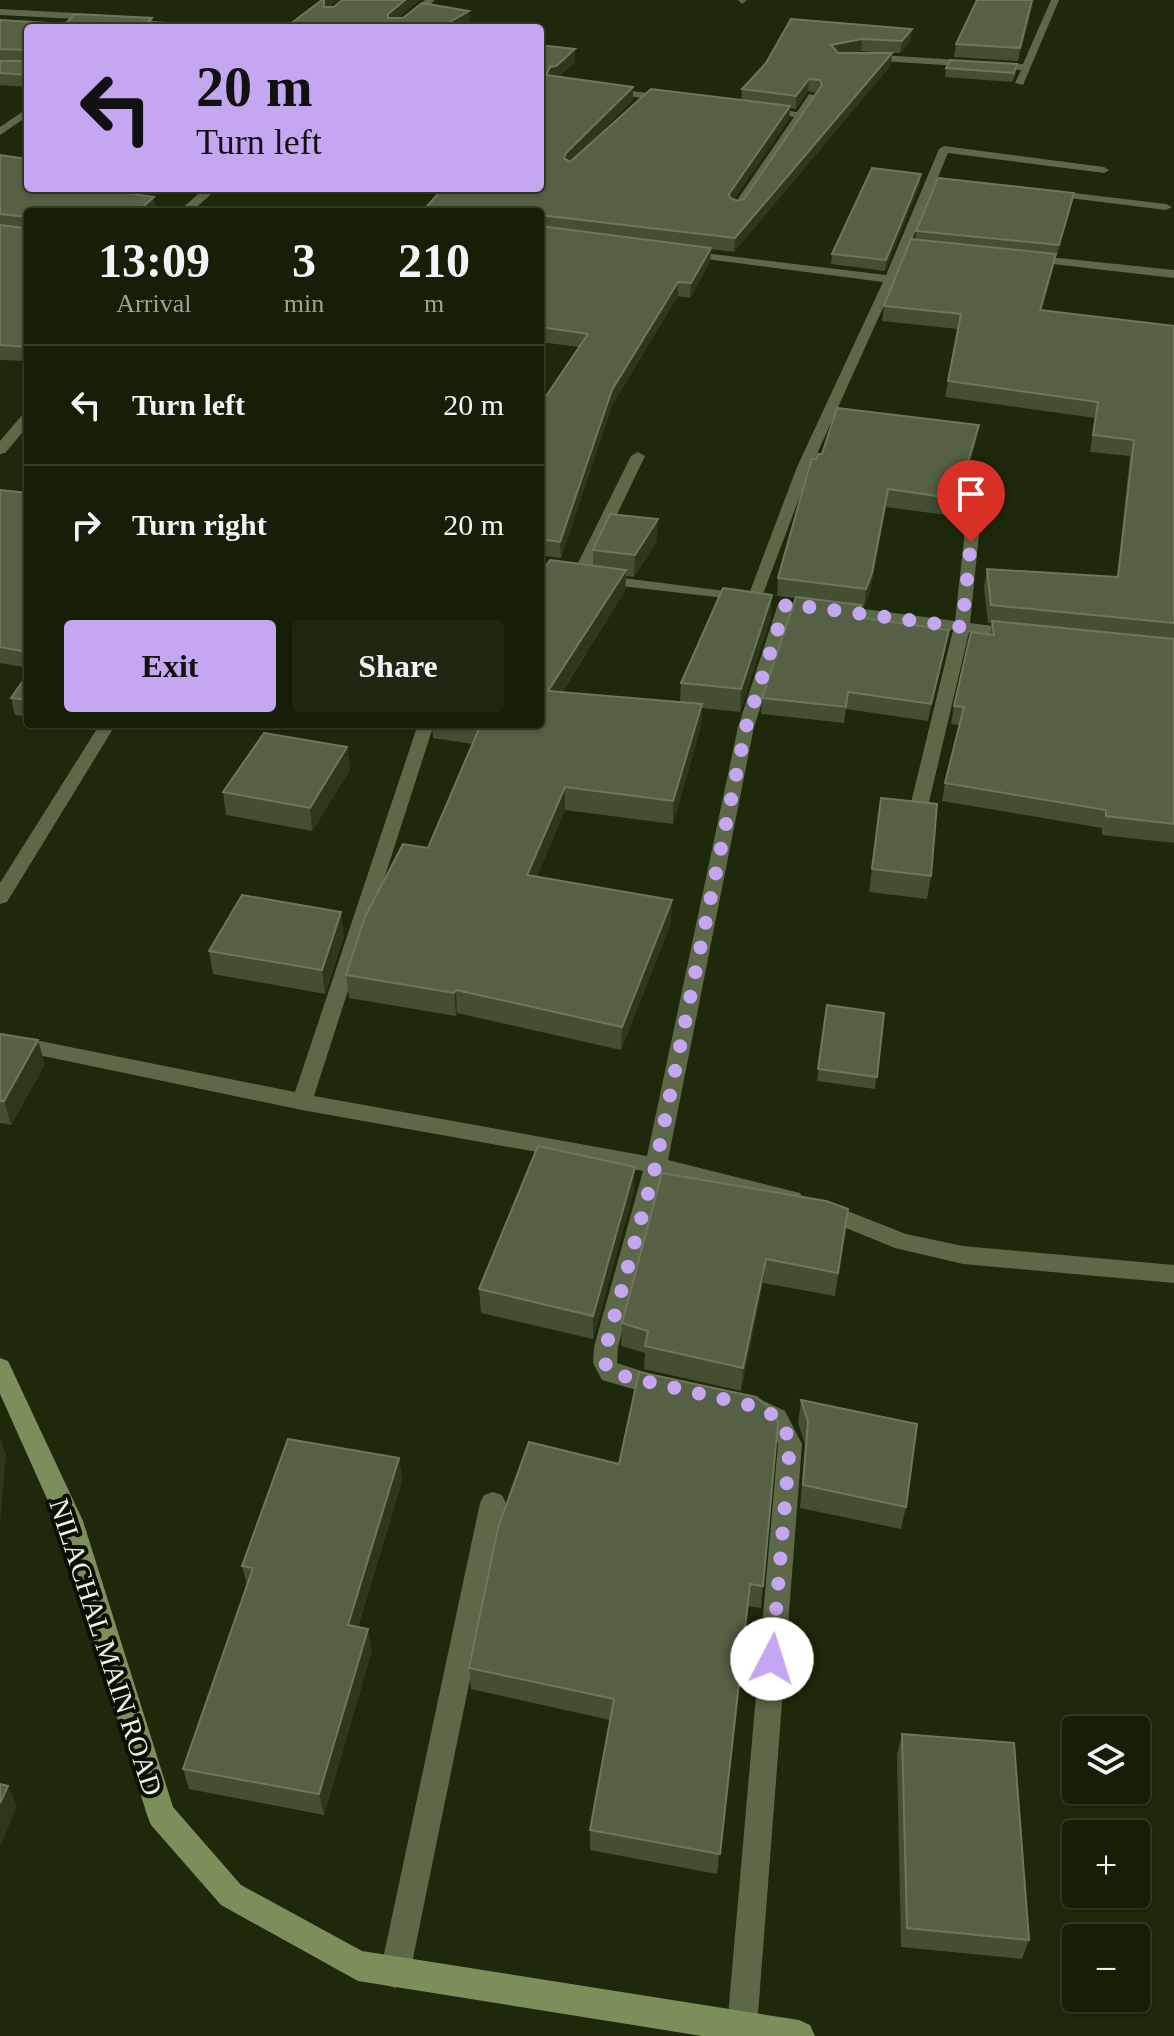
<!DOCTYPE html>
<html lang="en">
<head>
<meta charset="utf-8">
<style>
  :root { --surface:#161e08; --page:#1f2712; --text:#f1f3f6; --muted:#9ea29c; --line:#353c29; --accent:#c5a7f1 }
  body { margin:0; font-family:Georgia,serif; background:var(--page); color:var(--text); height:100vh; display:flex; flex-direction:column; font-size:30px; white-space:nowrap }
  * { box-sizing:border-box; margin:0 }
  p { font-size:26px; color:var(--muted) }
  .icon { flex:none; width:44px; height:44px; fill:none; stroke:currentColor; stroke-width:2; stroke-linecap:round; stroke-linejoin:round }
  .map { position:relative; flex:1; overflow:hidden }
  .details { position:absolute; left:24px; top:208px; width:520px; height:520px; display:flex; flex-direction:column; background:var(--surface); border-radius:8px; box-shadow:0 2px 6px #0004,0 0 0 2px var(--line) }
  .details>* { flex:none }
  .hud { position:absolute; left:24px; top:24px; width:520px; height:168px; border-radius:8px; box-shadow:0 2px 6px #0004,0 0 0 2px var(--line); background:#c5a7f1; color:#111; overflow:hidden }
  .fabs { position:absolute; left:1062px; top:1716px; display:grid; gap:16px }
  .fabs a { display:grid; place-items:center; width:88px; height:88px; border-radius:8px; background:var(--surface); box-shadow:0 2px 6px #0004,0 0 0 2px var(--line); font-size:40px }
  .pin { position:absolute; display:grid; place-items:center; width:68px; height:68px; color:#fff; margin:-82px -34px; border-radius:50% 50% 50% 0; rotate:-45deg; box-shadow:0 0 8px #0007 }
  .pin .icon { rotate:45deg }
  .me { position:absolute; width:88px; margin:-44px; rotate:5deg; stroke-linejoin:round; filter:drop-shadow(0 0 6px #0008) }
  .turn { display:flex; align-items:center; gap:28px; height:168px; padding:0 40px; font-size:36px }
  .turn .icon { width:104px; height:104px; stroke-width:2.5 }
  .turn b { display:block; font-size:56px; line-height:68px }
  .eta { display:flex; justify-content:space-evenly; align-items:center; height:136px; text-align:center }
  .eta b { font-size:48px; font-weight:600; line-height:56px }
  .primary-button { display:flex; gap:16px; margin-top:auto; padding:16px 40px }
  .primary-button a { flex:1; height:92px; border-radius:8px; background:var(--accent); color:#111; font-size:32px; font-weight:600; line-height:92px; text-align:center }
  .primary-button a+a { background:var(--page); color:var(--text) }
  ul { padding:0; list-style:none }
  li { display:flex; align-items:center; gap:24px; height:120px; padding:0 40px; border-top:2px solid var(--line) }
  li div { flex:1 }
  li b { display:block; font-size:30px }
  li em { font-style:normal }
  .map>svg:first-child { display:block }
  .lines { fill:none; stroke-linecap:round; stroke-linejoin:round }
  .street { fill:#5c6848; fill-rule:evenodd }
  .secondary { fill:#7b8f5a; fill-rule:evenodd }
  .wall { fill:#444e31; fill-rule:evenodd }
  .shaded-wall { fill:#2d381a }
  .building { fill:#566044; stroke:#6d775d; stroke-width:2 }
  .route { stroke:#c5a7f1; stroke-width:14; stroke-dasharray:0 25.2 }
  .labels { text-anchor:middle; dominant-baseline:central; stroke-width:8; stroke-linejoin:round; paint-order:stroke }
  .near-street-label { font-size:28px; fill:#ebf3e1; stroke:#0a0f04 }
</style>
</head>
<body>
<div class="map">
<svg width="1174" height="2036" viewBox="0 0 1174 2036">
  <rect width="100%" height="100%" fill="#1e280a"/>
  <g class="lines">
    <g class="street">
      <polygon points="425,0 435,0 402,28 391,28"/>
      <polygon points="738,0 747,0 742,4"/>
      <polygon points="1051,0 1059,0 1023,85 1015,83 1021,70 865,60 860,57 865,54 1023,64"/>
      <polygon points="0,9 76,13 81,16 76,19 0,15"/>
      <polygon points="608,88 672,96 677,99 672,102 604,93 603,91"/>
      <polygon points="809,94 818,96 741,211 733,211 731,209 794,117 758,110 763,107 797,112"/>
      <polygon points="28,108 28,116 0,135 0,127"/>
      <polygon points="944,146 1104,167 1109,170 1104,173 948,153 896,279 811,467 760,602 594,583 594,577 599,575 749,594 797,467 883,282 683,256 677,252 679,250 886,275 939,149"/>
      <polygon points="205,188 218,188 191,212 178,212"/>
      <polygon points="1049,190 1166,204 1172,207 1166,210 1045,195 1043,193"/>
      <polygon points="1030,255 1174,270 1174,278 1026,261 1026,257"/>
      <polygon points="28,413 28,426 5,453 0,454 0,441 23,414"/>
      <polygon points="638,452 645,456 587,577 579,582 574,580 571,577 631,456"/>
      <polygon points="977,481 984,485 970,623 1016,629 1024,634 1016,639 969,632 926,815 917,821 908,815 953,630 834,615 826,610 834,605 955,621 970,485"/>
      <polygon points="786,599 794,604 754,727 668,1160 800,1193 803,1199 800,1205 792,1207 664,1175 618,1347 617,1363 669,1380 673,1387 669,1394 661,1397 602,1380 593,1363 594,1347 643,1171 302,1110 0,1047 0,1033 295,1092 418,724 434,724 314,1096 647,1156 738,727 778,604"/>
      <polygon points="100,724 116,724 7,902 0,904 0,883"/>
      <polygon points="822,1201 906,1234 963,1246 1174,1265 1174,1283 963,1264 895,1248 814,1215 811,1209 814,1203"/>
      <path d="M751,1395L785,1411L802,1444L757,2027L754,2036H730L727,2027L778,1444C769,1418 747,1422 739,1405L742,1398Z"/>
      <polygon points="493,1492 502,1495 506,1503 410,1973 406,1984 395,1988 384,1984 380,1973 480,1503 484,1495"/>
    </g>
    <polygon class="secondary" points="0,1358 8,1361 83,1521 173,1807 241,1885 362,1951 799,2020 810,2025 815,2036 702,2036 358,1981 221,1905 151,1825 147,1815 57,1521 0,1394"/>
  </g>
  <g class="wall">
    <polygon points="977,0 1034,0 1018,61 954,57 956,44"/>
    <polygon points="152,18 153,23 28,28 28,87 0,85 0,20 65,24"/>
    <path d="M791,19L911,41L900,53H892L891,65L734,252L711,249L710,262L690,298L678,296L612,405L561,558L540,555V405L579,347L540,342V45L575,49V62L558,77L633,87V100L570,162L741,101L742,89L766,63ZM861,51L886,53H853ZM808,91L816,93L744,199L738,201L734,199L789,119L790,108L796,109Z"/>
    <polygon points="946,68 1016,73 1012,82 945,77"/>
    <polygon points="0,155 28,188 156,211 154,212 28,212 28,361 0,360"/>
    <polygon points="920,184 885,271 831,264 832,254"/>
    <polygon points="1074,193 1057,255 1056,255 1053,269 1042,310 1174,326 1174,843 1102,835 1102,828 942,801 945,783 960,725 951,724 954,706 990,634 992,623 988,623 984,587 987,569 1117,577 1130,456 1090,452 1095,418 945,397 958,329 882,321 884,306 915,240 916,231"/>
    <polygon points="976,442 954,516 886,507 870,591 864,607 861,607 859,618 946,646 928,721 846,709 844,723 761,714 762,698 795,598 777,596 778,578 816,459"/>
    <polygon points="0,490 28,493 28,668 0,663"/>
    <polygon points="657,541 634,577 626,576 625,591 562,692 680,702 681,683 771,617 740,712 702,708 701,726 673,824 565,810 537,876 671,923 621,1050 457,1013 456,1016 349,998 346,975 428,848 473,744 433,738 432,724 540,724 593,566 593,550"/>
    <polygon points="28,674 28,717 15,715 11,698"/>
    <polygon points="347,747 350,770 312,831 226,815 223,792"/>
    <polygon points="881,798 931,876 927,899 869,892"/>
    <polygon points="344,936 325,994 213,974 209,951"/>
    <polygon points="827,1005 884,1013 875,1089 817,1081"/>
    <polygon points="0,1034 45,1064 11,1125 0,1123"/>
    <polygon points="634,1190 593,1339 481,1313 479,1289"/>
    <polygon points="848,1209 835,1296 763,1283 741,1391 644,1369 645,1353 621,1346 622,1323"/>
    <polygon points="801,1400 906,1507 901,1529 800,1508 805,1444 798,1423"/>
    <polygon points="529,1442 763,1586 761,1608 747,1606 717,1874 590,1850 590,1830 610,1720 471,1689 469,1668"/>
    <polygon points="399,1458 402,1481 358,1627 372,1650 324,1815 189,1789 183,1769 247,1586 242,1566"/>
    <polygon points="902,1734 1029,1940 1022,1959 901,1947 897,1755"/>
  </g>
  <g class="shaded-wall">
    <polygon points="324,0 338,0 325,11 325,19"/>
    <polygon points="405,0 420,0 389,26 388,14"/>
    <polygon points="1032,0 1034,0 1018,61 1020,48"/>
    <polygon points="469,11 470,23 460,28 439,28"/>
    <polygon points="912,29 911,41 900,53 902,41"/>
    <polygon points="862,39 861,51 830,57 831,45"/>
    <polygon points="575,49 575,62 556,78 546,75 550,67"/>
    <polygon points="892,53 891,65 734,252 735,238"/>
    <polygon points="809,79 808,91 796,109 796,96"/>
    <polygon points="633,87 633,100 566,166 564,158 566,153"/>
    <polygon points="790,106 789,119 729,207 729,194"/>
    <polygon points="921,174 920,184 885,271 886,260"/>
    <polygon points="1074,193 1072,202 1057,255 1059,245"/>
    <polygon points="154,197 156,211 154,212 137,212"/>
    <polygon points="711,248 710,262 690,298 691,283"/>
    <polygon points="1056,254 1053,269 1037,326 1040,310"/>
    <polygon points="678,282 678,296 612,405 561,558 560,542 612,390"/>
    <polygon points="979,425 976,442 954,516 957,499"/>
    <polygon points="888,489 870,591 864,607 866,589"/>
    <polygon points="658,519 657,541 634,577 635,555"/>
    <polygon points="626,570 625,591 548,713 548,691"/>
    <polygon points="772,595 771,617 740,712 741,689"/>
    <polygon points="949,630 946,646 928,721 931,704"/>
    <polygon points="702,704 701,726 673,824 673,801"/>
    <polygon points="347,747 350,770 312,831 310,808"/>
    <polygon points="565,787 565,810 528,897 527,875"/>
    <polygon points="672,900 671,923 621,1050 622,1027"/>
    <polygon points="341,912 344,936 325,994 322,970"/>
    <polygon points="456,990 457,1013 456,1016 454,993"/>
    <polygon points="38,1040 45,1064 11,1125 4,1101"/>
    <polygon points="635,1167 634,1190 593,1339 593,1316"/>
    <polygon points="766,1259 763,1283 741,1391 743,1368"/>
    <polygon points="0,1438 6,1454 0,1524"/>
    <polygon points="399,1458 402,1481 352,1647 348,1625"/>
    <polygon points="368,1629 372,1650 324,1815 319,1794"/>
    <polygon points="8,1786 17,1806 0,1847 0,1803"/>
  </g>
  <g class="building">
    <polygon points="322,0 324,0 324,7 334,7 342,0 405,0 388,14 388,18 403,18 422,3 469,11 439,28 285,28"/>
    <polygon points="977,0 1032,0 1020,48 956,44"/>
    <polygon points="75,14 152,18 148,22 261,28 28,28 28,75 0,73 0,61 26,61 28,50 0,49 0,20 65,24"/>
    <polygon points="791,19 912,29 902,41 862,39 831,45 838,53 892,53 735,238 540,215 540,212 422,212 443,188 540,188 540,45 575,49 556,66 550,67 546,75 633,87 566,153 564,158 570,162 651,89 790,106 729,194 730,198 738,201 744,199 822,85 820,80 809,79 796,96 742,89 766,63"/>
    <polygon points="950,60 1017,64 1014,73 946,68"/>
    <polygon points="0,155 28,159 28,174 22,178 28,179 28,188 92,188 154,197 137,212 28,212 28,223 27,217 0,214"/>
    <polygon points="872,168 921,174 886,260 832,254"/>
    <polygon points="938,178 1074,193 1059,245 916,231"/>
    <polygon points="0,225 25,228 28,225 28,347 0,345"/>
    <polygon points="540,226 711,248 691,283 678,282 612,390 560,542 540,539 540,405 588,334 540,327"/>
    <polygon points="911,239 1056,254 1040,310 1174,326 1174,623 991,605 987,569 1118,577 1134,440 1093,435 1098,402 948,381 961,314 884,306"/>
    <polygon points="837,408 979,425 957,499 888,489 872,573 866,589 778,578 809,468 812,459 816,459 818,454 822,454"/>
    <polygon points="0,490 28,493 28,652 0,647"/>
    <polygon points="610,514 658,519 635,555 593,550"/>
    <polygon points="550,560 626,570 548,691 702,704 673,801 565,787 527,875 672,900 622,1027 456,990 454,993 346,975 365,917 403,844 428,848 481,724 540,724 540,575"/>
    <polygon points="723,588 772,595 741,689 681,683"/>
    <polygon points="796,597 861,605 856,617 949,630 931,704 848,692 846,707 762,698"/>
    <polygon points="992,621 1174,639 1174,824 1106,816 1106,810 945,783 964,707 954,706 971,632 994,635"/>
    <polygon points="28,674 28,700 11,698"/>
    <polygon points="264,733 347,747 310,808 223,792"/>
    <polygon points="881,798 937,804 931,876 872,869"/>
    <polygon points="242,895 341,912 322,970 209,951"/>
    <polygon points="827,1005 884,1013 877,1077 818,1069"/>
    <polygon points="0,1034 38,1040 4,1101 0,1101"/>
    <polygon points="538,1146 635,1167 593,1316 479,1289"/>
    <polygon points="662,1173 826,1201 848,1209 838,1273 766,1259 743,1368 645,1346 648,1331 622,1323"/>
    <polygon points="639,1372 756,1397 774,1412 778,1422 763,1586 750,1584 720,1854 590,1830 614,1699 469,1668 498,1528 529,1442 619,1464"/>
    <polygon points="801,1400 917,1424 906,1507 803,1485 808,1421"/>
    <polygon points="288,1439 399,1458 348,1625 368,1629 319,1794 183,1769 253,1568 242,1566"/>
    <polygon points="902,1734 1014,1743 1029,1940 907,1928"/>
    <polygon points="0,1784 8,1786 0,1803"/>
  </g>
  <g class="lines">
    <path class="route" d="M772,1659L790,1444C785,1425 778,1418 762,1408L610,1373L605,1363L606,1347L655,1168L746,727L786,604L962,627L971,542"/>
  </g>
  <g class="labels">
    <g class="near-street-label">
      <text transform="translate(106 1647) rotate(72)">NILACHAL MAIN ROAD</text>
    </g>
  </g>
</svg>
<div class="fabs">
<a><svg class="icon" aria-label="layers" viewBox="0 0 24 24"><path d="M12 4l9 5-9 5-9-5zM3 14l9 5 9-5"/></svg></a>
<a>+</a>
<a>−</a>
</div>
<div class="pin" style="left:971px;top:542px;background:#d93025"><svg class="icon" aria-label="arrive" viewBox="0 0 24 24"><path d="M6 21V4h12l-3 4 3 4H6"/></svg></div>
<svg class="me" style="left:772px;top:1659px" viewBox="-20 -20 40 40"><circle r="19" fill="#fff"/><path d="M0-13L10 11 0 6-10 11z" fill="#c5a7f1"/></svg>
<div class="hud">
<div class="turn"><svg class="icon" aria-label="left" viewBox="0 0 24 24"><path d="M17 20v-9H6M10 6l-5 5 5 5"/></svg><div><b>20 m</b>Turn left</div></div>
</div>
<section class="details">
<div class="eta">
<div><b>13:09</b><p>Arrival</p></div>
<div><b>3</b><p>min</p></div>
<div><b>210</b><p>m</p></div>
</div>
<ul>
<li><svg class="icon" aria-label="left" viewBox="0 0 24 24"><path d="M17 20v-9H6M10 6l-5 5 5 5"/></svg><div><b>Turn left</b></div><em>20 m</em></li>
<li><svg class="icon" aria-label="right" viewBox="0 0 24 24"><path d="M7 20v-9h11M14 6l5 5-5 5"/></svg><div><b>Turn right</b></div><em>20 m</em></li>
</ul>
<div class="primary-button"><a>Exit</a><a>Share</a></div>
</section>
</div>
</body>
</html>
